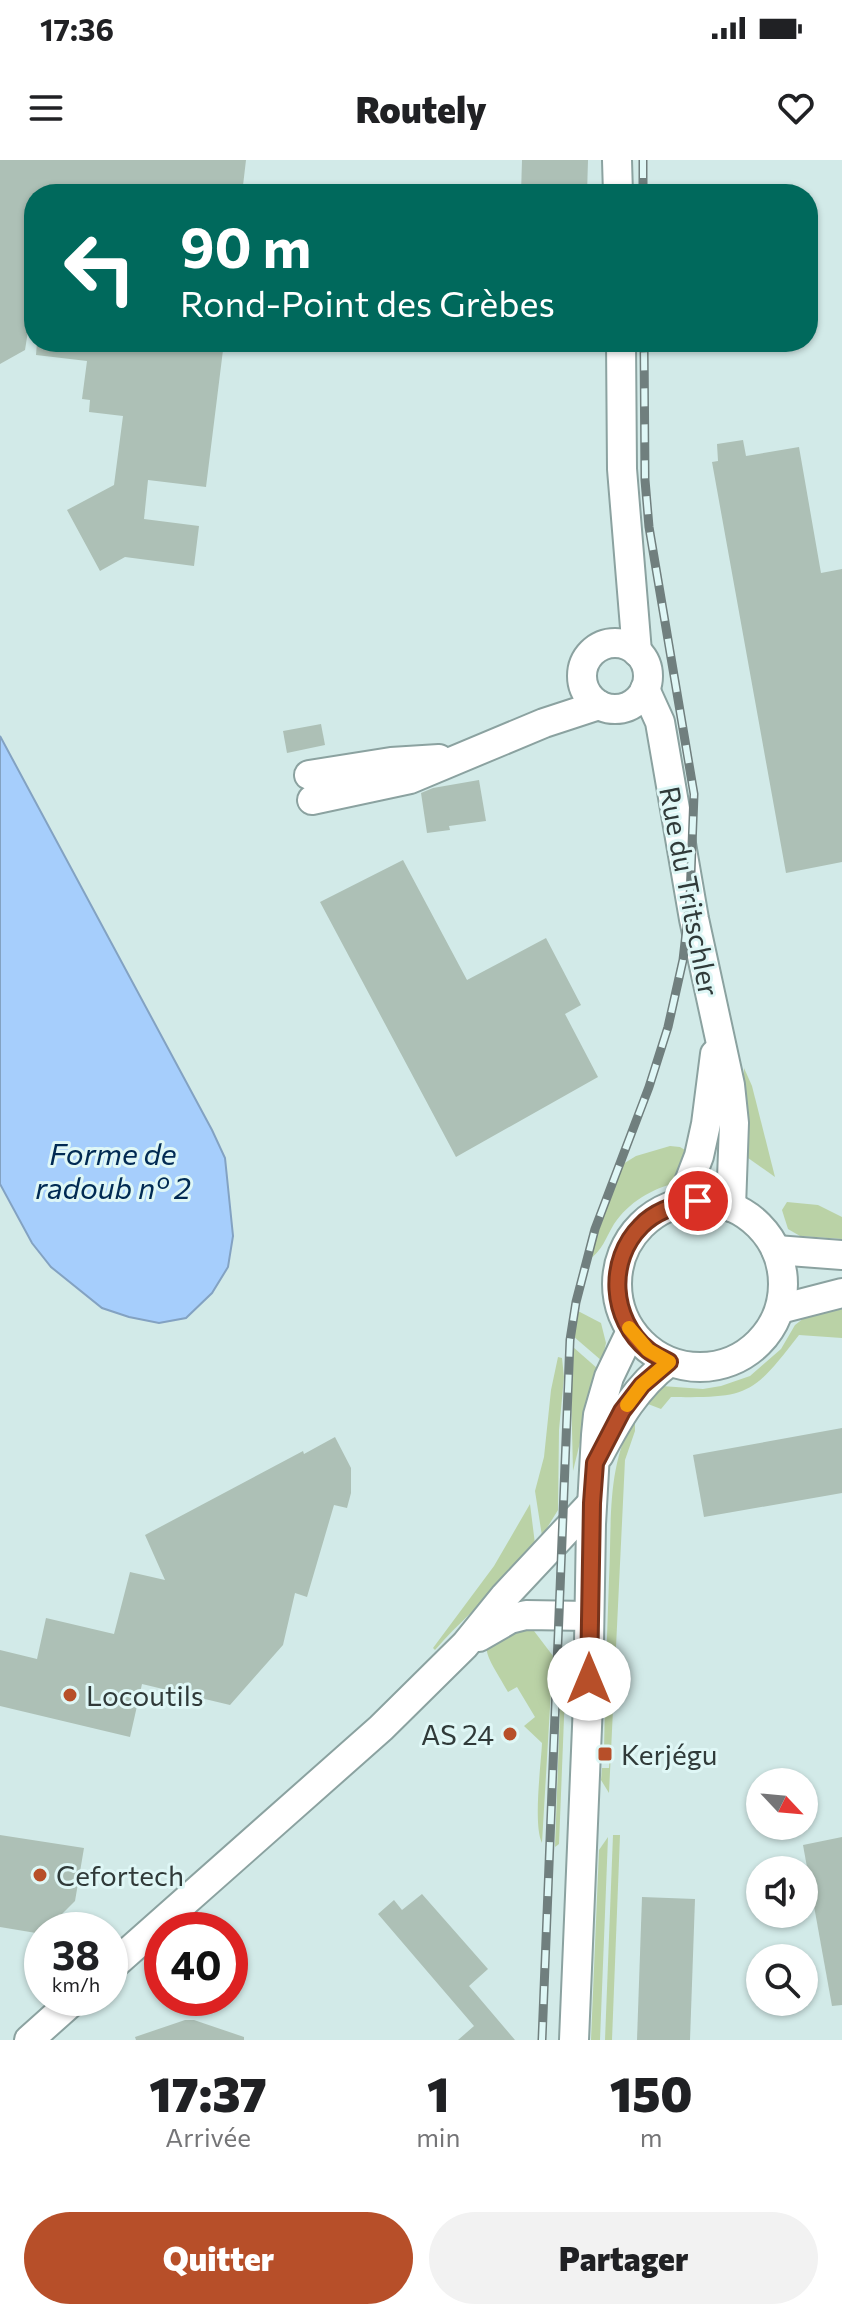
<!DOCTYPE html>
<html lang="fr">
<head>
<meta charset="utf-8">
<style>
  :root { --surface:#fff; --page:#f2f2f2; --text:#202124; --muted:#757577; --accent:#b74f29 }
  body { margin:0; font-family:Commissioner,sans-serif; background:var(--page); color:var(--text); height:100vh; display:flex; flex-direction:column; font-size:30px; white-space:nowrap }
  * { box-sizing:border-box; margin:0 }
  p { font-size:26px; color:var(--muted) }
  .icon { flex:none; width:44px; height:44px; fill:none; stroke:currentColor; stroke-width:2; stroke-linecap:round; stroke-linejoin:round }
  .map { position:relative; height:1880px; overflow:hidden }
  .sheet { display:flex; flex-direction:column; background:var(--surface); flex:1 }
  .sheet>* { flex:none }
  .top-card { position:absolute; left:24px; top:24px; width:794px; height:168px; border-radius:32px; box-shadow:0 2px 6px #0004; background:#00695c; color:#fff; overflow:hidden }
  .needle { width:52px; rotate:116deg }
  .fabs { position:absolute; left:746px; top:1608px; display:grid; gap:16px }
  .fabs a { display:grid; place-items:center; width:72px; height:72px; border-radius:50%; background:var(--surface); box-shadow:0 2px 6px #0004; font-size:40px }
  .speed { position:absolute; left:24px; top:1752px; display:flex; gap:16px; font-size:40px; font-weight:700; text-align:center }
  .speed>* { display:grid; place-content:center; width:104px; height:104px; border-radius:50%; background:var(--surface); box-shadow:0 2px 6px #0004; line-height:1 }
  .speed small { font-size:20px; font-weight:400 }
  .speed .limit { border:12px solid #d22; background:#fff; color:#111 }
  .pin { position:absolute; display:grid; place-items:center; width:68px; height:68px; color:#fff; margin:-34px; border:4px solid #fff; border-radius:50%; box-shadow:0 2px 8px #0007 }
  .me { position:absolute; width:88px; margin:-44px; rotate:0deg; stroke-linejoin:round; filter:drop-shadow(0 0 6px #0008) }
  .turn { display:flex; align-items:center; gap:28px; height:168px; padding:0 24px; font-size:36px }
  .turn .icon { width:104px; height:104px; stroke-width:2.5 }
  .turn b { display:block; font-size:56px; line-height:68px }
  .eta { display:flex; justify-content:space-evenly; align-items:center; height:136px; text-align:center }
  .eta b { font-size:48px; font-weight:800; line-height:56px }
  .primary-button { display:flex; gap:16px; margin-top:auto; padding:16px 24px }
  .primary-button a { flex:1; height:92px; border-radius:48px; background:var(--accent); color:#fff; font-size:32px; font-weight:800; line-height:92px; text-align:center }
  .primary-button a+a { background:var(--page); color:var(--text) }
  .status { display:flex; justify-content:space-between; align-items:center; height:56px; padding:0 40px; background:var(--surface); direction:ltr }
  .status svg { height:22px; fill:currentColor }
  header { display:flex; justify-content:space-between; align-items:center; height:104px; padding:0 24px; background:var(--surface); font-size:36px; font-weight:800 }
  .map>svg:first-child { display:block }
  .green { fill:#bad2a6 }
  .water { fill:#a6cefc; stroke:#83a2c2; stroke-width:2 }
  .building { fill:#adc0b6 }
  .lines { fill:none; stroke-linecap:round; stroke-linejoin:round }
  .minor-casing { stroke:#8ba2a0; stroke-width:32 }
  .minor { stroke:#fff; stroke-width:28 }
  .rail-casing { stroke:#707f7e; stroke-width:9 }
  .rail { stroke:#dff7f6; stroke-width:6; stroke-dasharray:18; stroke-linecap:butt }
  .route-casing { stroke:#77331b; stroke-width:20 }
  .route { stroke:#b74f29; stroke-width:14 }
  .slow { stroke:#f59e0b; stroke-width:14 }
  .poi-dot { fill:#b74f29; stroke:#dff7f6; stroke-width:3 }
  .labels { text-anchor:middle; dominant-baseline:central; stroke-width:6; stroke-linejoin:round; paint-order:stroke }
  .street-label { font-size:28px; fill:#303a39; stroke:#dff7f6 }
  .poi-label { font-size:28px; fill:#303a39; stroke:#dff7f6; text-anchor:start }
  .water-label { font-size:30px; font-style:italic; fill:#012a53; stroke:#dff7f6 }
</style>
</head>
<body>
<div class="status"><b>17:36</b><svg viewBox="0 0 49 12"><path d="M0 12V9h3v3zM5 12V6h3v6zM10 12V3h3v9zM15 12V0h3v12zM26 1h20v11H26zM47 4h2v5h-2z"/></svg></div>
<header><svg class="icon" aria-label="menu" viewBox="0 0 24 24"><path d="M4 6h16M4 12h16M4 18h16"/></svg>Routely<svg class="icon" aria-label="heart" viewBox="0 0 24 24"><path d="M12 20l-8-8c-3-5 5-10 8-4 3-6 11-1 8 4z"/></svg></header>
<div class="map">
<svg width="842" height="1880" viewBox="0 0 842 1880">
  <rect width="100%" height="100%" fill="#d2eae8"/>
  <g class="green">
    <polygon points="744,908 752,926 775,1017 741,993"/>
    <path d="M670,986L680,987L690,993L677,1023C652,1028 628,1043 614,1064C606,1077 602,1092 588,1100L623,1004L636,996Z"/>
    <polygon points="787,1042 818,1045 842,1057 842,1079 800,1076 788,1069 782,1050"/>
    <path d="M842,1149V1178L799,1175C752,1236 748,1238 671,1237L661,1249L648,1244L662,1226L703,1229L721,1226L750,1216L781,1189L795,1165L804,1158Z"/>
    <polygon points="578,1151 601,1163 606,1183 602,1201 573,1176"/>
    <polygon points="573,1187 598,1209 573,1311 571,1230"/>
    <polygon points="558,1197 562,1198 564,1217 559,1270 558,1350 542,1376 535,1331 544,1297 551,1230"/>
    <path d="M635,1257V1271L625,1300L609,1633L601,1620L602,1608H609L610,1591L604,1590C605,1533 607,1476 609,1419C612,1364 606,1305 635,1257Z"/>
    <path d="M530,1344L535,1384C506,1424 467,1453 435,1490L433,1488L494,1406Z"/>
    <path d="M531,1467L553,1496L542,1683C533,1665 541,1605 542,1583L524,1566L535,1557L517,1527L508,1532C481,1485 471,1480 531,1467Z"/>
    <polygon points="562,1496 564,1496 566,1508 559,1684 555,1687"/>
    <polygon points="613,1675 620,1675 612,1880 605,1880"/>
    <polygon points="608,1677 600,1880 591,1880 599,1690"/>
  </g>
  <polygon class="water" points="0,576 212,970 225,998 233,1076 228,1107 212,1133 186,1158 159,1163 129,1157 102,1148 51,1107 32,1083 0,1024"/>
  <g class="building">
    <polygon points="0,0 246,0 242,34 34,34 34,172 28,171 25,190 0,204"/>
    <polygon points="522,0 588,0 587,34 521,34"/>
    <polygon points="37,182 224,182 206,327 148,320 144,359 199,366 194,406 125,397 100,411 67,350 114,325 123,256 89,252 90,240 82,239 87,201 36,195"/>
    <polygon points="743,280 746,296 799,287 821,413 842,409 842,702 786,713 712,302 718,301 717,284"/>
    <polygon points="321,564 325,585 287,593 283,571"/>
    <polygon points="479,620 486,661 449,666 450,670 427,673 421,633 433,628"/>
    <polygon points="403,700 467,820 546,778 581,845 565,854 598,917 456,997 320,742"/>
    <polygon points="842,1268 842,1333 704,1357 693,1295"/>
    <polygon points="335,1277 351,1308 351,1333 347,1348 334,1345 307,1437 295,1433 283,1485 230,1545 142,1524 130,1577 0,1546 0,1490 37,1499 46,1458 114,1474 130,1412 165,1420 145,1375 303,1291 304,1294"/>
    <polygon points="0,1675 84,1688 75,1741 46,1770 42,1770 42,1774 0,1767"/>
    <polygon points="842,1677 842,1845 832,1846 803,1685"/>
    <polygon points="422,1734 488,1809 469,1826 515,1880 458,1880 474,1866 378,1754 394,1740 402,1750"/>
    <polygon points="642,1737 695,1739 690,1880 637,1880"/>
    <polygon points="185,1860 194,1860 244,1877 244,1880 136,1880 135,1877"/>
  </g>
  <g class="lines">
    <defs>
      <g id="minor">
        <polyline points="617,0 618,34"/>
        <polyline points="621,182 622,309 637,492"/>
        <circle cx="615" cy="516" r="33"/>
        <polyline points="645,529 660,562 694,759 730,925 734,963 731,1047"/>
        <polyline points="309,615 391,602 439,599"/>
        <polyline points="312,640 410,619 544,563 599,545"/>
        <circle cx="700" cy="1124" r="83"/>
        <polyline points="681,1043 699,996 706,964 715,894"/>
        <polyline points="776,1090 842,1095"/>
        <polyline points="780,1149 842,1133"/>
        <path d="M599,1295C618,1259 636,1227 669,1202"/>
        <polyline points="479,1477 510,1459 526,1455 589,1456"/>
        <polyline points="110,1808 381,1568 465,1485 504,1437 592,1343"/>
        <polyline points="29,1880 76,1838"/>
        <polyline points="574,1880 588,1543 591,1364 596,1275 598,1255 609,1217 631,1171"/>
      </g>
    </defs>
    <use href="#minor" class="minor-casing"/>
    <use href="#minor" class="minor"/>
    <defs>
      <g id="rail">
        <polyline points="643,0 643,34"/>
        <polyline points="542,1880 570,1180 576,1142 595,1069 649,927 668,867 683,800 690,738 694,634 649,367 645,320 644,182"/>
      </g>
    </defs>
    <use href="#rail" class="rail-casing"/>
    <use href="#rail" class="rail"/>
  </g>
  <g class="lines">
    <defs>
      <path id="route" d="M589,1519L592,1343L595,1303L622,1251L642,1225L669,1202C662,1198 654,1195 648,1190C610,1159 607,1100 641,1066C656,1050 677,1044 698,1041"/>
    </defs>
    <use href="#route" class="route-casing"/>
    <use href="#route" class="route"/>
    <polyline class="slow" points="627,1245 642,1225 669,1202 648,1190 629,1168"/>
  </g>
  <g class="poi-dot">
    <circle cx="70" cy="1535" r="8"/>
    <circle cx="510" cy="1574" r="8"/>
    <rect x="597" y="1586" width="16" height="16" rx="4"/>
    <circle cx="40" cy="1715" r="8"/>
  </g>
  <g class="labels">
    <g class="street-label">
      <text transform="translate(690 731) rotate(79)">Rue du Tritschler</text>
    </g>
    <g class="poi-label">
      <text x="86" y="1535">Locoutils</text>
      <text x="494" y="1574" text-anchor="end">AS 24</text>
      <text x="621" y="1594">Kerjégu</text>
      <text x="56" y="1715">Cefortech</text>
    </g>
    <g class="water-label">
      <text x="113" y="992">Forme de<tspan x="113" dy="34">radoub nº 2</tspan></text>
    </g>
  </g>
</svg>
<div class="fabs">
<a><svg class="needle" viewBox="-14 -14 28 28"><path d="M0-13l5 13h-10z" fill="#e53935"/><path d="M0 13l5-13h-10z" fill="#757577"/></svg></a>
<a><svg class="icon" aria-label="sound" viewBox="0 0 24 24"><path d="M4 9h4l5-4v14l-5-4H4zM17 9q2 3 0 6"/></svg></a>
<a><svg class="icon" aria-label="search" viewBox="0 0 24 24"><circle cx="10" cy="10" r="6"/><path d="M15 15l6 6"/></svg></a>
</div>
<div class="speed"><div>38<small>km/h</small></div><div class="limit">40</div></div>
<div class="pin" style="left:698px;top:1041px;background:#d93025"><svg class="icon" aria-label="arrive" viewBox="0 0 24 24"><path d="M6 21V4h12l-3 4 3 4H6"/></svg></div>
<svg class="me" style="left:589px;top:1519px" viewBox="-20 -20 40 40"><circle r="19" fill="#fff"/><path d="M0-13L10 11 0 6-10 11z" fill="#b74f29"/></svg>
<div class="top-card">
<div class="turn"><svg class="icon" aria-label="left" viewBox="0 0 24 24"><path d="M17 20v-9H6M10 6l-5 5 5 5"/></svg><div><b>90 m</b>Rond-Point des Grèbes</div></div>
</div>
</div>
<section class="sheet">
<div class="eta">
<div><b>17:37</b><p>Arrivée</p></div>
<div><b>1</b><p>min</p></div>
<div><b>150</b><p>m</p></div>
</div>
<div class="primary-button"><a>Quitter</a><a>Partager</a></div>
</section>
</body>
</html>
